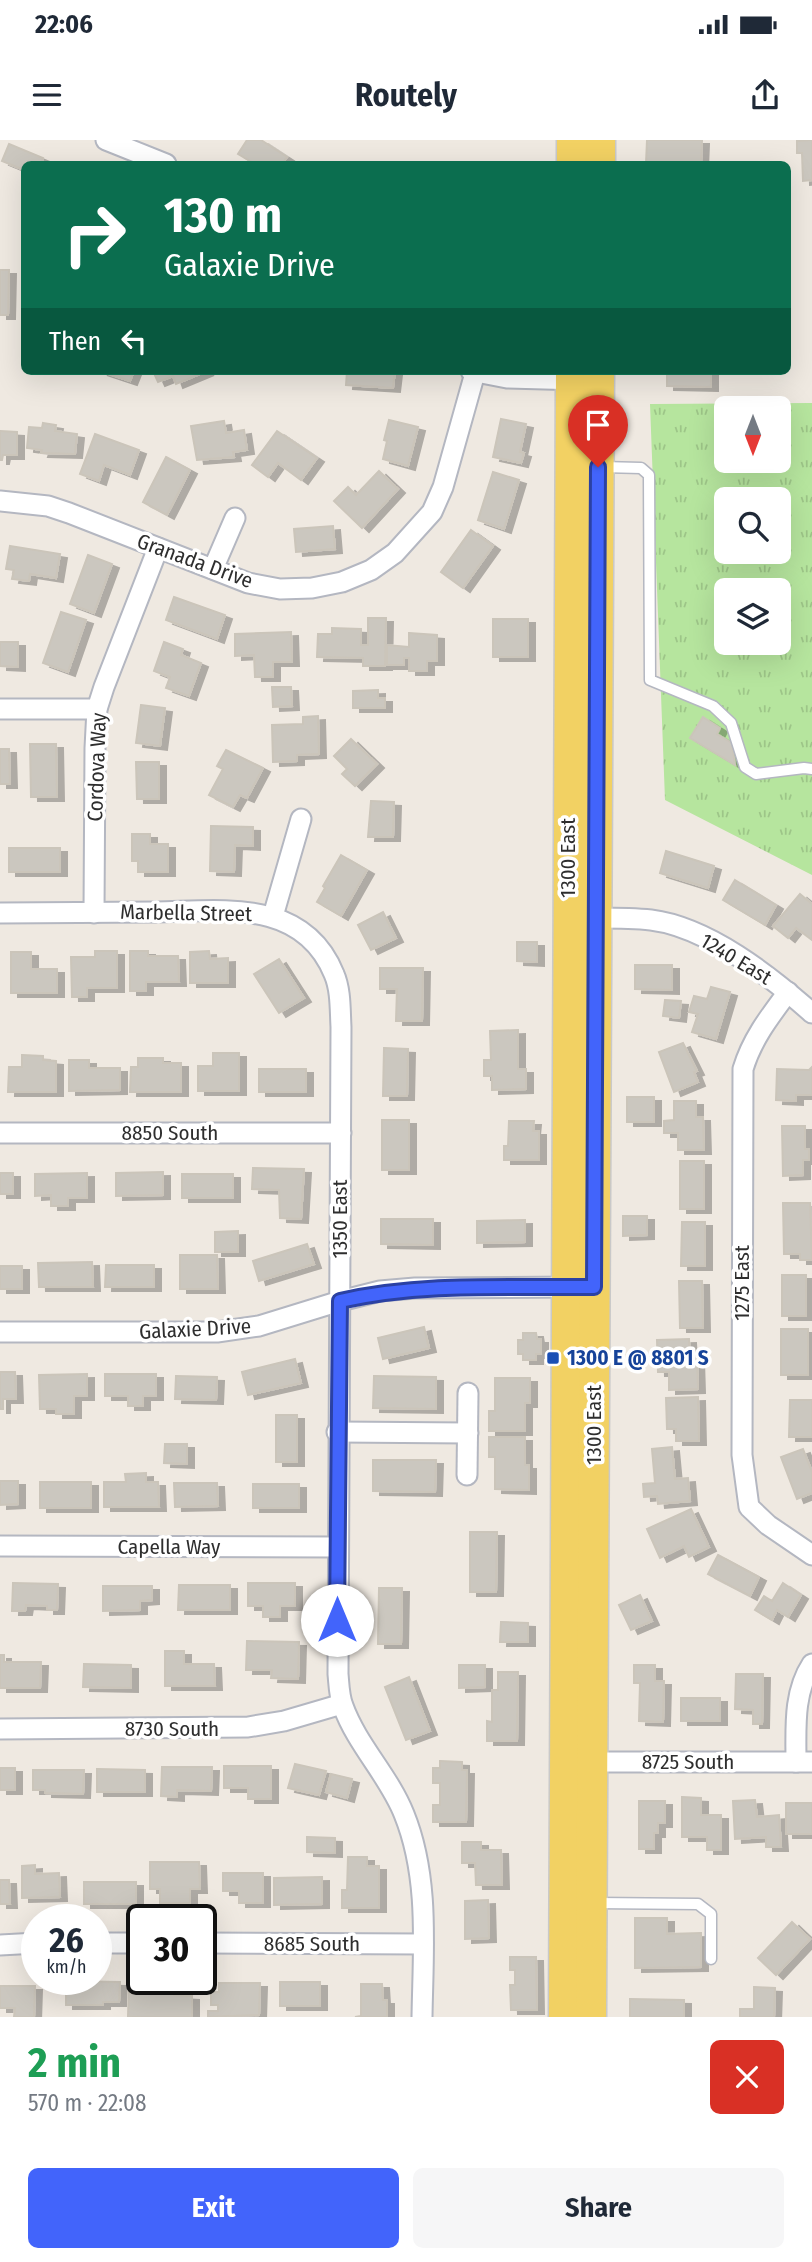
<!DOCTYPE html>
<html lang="en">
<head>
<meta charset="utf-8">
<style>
  :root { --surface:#fff; --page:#f6f6f7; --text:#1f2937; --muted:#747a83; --accent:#4264fb }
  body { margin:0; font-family:"Fira Sans Condensed",sans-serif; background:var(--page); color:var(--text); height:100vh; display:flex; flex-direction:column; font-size:26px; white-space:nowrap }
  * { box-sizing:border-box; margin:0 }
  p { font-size:23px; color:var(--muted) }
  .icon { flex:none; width:38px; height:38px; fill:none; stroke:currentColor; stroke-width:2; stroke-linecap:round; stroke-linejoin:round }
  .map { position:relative; height:1877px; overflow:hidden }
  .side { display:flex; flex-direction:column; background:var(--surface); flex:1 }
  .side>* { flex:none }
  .banner { position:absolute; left:21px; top:21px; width:770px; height:214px; border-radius:10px; box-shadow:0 7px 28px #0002; background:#0b6e4f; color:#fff; overflow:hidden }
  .needle { width:46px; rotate:180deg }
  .controls { position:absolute; left:714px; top:256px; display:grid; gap:14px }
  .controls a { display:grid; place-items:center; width:77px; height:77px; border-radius:10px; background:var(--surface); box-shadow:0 7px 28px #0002; font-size:35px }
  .speed { position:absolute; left:21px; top:1764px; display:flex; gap:14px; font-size:35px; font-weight:700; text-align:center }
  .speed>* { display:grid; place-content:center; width:91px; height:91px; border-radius:50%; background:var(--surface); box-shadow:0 7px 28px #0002; line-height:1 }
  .speed small { font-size:18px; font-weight:400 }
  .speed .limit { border:4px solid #111; border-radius:10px; background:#fff; color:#111 }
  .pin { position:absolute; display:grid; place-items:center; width:60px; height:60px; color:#fff; margin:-72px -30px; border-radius:50% 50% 50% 0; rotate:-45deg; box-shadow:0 0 7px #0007 }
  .pin .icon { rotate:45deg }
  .me { position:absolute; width:77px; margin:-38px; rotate:0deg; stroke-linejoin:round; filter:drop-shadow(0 0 5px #0008) }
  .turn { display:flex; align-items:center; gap:24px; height:147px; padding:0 28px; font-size:32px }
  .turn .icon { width:91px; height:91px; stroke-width:2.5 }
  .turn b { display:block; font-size:49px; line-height:60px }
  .then { display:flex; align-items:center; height:66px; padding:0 28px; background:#0003; gap:14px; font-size:26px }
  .round { display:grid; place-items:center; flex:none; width:74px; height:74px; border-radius:10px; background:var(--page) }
  .overview { display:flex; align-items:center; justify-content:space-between; height:119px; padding:0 28px }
  h1 { font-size:42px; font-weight:700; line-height:52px; color:#1e9e55 }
  .cta { display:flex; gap:14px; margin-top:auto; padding:14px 28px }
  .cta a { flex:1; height:80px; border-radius:10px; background:var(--accent); color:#fff; font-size:28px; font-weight:700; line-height:80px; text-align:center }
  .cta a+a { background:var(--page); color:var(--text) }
  .status { display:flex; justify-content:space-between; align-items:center; height:49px; padding:0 35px; background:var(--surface); direction:ltr }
  .status svg { height:19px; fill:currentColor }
  header { display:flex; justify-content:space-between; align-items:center; height:91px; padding:0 28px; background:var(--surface); font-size:32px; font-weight:700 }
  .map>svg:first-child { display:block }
  .grass { fill:url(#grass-tufts); fill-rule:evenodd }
  .building { fill:#cbc7bf; stroke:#cbc5ba; stroke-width:2; filter:url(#shadow) }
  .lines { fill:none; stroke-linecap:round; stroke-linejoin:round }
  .lane-casing { stroke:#b4b7c1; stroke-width:13 }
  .street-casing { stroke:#b4b7c1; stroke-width:23 }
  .primary-casing { stroke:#c9c9c9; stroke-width:33 }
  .lane { stroke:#fff; stroke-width:10 }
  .street { stroke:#fff; stroke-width:19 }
  .primary { stroke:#f2d163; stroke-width:30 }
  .route-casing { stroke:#2b41a3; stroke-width:18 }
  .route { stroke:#4264fb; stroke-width:12 }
  .transit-dot { fill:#1a4fb4; stroke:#fff; stroke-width:2.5 }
  .labels { text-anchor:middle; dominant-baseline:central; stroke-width:7; stroke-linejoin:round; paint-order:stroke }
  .street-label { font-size:21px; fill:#2e2e2e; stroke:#fff }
  .transit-label { font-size:21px; font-weight:bold; fill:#164399; stroke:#fff; text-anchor:start }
</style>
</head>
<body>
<div class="status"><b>22:06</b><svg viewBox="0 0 49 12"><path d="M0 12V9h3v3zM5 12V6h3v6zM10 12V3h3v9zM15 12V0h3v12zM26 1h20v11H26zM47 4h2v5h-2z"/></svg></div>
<header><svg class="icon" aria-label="menu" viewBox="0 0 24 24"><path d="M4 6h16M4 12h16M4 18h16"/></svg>Routely<svg class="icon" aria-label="share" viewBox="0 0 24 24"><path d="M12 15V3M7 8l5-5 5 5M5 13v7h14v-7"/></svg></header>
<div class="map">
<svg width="812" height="1877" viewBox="0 0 812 1877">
  <defs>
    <pattern id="grass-tufts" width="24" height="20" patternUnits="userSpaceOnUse" patternTransform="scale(1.75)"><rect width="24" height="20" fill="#b6e59e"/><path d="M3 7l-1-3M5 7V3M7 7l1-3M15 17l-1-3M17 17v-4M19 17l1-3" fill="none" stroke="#9dc588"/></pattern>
    <filter id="shadow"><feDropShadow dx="7" dy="4" stdDeviation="0" flood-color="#0004"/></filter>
  </defs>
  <rect width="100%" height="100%" fill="#efe9e1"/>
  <path class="grass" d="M812,263V735L665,660L650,264ZM726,268H779V320H726ZM726,359H779V411H726ZM726,450H779V502H726Z"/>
  <g class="building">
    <polygon points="247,0 261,0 287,17 282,24 255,24 238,14"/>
    <polygon points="647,0 702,0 701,24 646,24"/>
    <polygon points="812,0 812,40 803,41 802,13 797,13 797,1"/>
    <polygon points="9,4 43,18 41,24 24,24 24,30 2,21"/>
    <polygon points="0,130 9,130 8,175 0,175"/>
    <polygon points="100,231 134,231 130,241"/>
    <polygon points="153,231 207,231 176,244 173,236 158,242"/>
    <polygon points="347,231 395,231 393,248 346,245"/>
    <polygon points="667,231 711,231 711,247 667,246"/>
    <polygon points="501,279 526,284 520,312 524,313 521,323 493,317"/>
    <polygon points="389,280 418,287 408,326 383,319 387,301 384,300"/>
    <polygon points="224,281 226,293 244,290 247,310 233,312 234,317 197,320 191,286"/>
    <polygon points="43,283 56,285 55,291 77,294 75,314 41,313 42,310 27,308 29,287 42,288"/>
    <polygon points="0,291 17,292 17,315 3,315 2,320 0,320"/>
    <polygon points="277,291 317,318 301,340 278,323 268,337 252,325"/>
    <polygon points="95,294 139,310 130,335 104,325 99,341 80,334"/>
    <polygon points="166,317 190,330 167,375 143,362"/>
    <polygon points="379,331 398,349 362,388 334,361 348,347 356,355"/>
    <polygon points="493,332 519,340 504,389 478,380"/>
    <polygon points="333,386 335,409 296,412 294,389"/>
    <polygon points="471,390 493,406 463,448 441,432"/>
    <polygon points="10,406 60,414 56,438 30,434 29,441 12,439 14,430 6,429"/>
    <polygon points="88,415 112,424 94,473 70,464"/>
    <polygon points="174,457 225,475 217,499 166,480"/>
    <polygon points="61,472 86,480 68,532 43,523"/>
    <polygon points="368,478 386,478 385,526 363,526 363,518 317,517 318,494 332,494 332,488 361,489 361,505 368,505"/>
    <rect x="493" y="479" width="35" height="38"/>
    <polygon points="291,492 292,522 273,522 273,537 255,537 254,515 235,516 235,494"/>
    <polygon points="409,493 437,495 437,521 427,521 427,531 409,531 409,518 404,518 404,525 387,525 387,505 409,507"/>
    <polygon points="0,502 18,502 18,527 0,526"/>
    <polygon points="164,502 183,509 181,515 201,523 189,556 166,548 170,537 154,531"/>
    <polygon points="272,547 291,547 292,566 273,567"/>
    <polygon points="378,550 378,558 385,558 385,568 353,568 353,551"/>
    <polygon points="141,565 165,568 160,606 136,603"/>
    <polygon points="318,576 319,614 297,615 297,621 273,622 272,585 303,584 303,577"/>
    <polygon points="703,577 720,588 717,594 732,603 735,625 690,598"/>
    <polygon points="351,599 377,624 355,646 342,634 347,629 334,616"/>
    <polygon points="30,604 56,604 57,657 31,657"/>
    <polygon points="0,609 9,609 10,644 0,644"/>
    <polygon points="226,610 263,628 247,658 240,655 233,667 209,655 223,629 217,626"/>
    <polygon points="136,622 159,622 159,659 137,659"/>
    <polygon points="371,661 394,662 393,697 368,697"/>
    <polygon points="211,686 253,687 253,706 235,705 234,732 210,731"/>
    <polygon points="132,694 150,694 150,704 168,704 168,732 138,732 138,721 132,721"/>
    <rect x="9" y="708" width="51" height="24"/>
    <polygon points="666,711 714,726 708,748 660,733"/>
    <polygon points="341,715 367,730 341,776 317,762 325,748 323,746"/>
    <polygon points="735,740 776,765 765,785 723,760"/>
    <polygon points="800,754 812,764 812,800 796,788 788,798 773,786"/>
    <polygon points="383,772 396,798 371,810 358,785"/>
    <polygon points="517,802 537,802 537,822 517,821"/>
    <polygon points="95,811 117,811 117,848 87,848 87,857 72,857 71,817 95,817"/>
    <polygon points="130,811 148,811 148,816 178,816 179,842 146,842 146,851 130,851"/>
    <polygon points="209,811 210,819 228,818 228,843 190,843 190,812"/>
    <polygon points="11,812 31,812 31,829 57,829 57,853 11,853"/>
    <polygon points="279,819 304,858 279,873 254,834"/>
    <polygon points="635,825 672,825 672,850 635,849"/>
    <polygon points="380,828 423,828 422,881 396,881 397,849 380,849"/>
    <polygon points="711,847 730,852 716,899 692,892 698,874 689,872 694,856 707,859"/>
    <polygon points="665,860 681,861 679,878 663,876"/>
    <polygon points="518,890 518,929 526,929 526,949 492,950 492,936 484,936 484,920 491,920 490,891"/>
    <polygon points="683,903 697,931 694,932 698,942 674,952 659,912"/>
    <polygon points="384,908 408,909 407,956 383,956"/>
    <polygon points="213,913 239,913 239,951 198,951 198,926 213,926"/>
    <polygon points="22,915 43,916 43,920 56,921 56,952 8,952 9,927 22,927"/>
    <polygon points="138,918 163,918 163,923 181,923 181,952 130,952 131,927 138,927"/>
    <polygon points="69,920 89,920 89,928 120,928 120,950 69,951"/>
    <polygon points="812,927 812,955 796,955 796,961 776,960 777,929 809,930"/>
    <rect x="259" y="929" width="47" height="23"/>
    <rect x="627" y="957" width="27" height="25"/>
    <polygon points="674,961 696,961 696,977 703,977 704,1010 678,1010 678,993 664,993 664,981 674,980"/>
    <rect x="382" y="980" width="27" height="50"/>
    <polygon points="509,981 534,981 533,991 539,991 539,1020 504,1020 504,1006 508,1006"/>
    <polygon points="782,986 805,986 805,1009 809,1009 809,1020 803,1020 803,1035 783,1036"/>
    <rect x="680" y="1021" width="24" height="48"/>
    <polygon points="253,1028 304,1029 301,1079 280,1078 279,1050 252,1049"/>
    <polygon points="163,1032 163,1055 116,1056 116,1033"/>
    <rect x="0" y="1033" width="13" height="21"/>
    <polygon points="87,1033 87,1058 68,1058 68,1066 51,1066 51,1055 35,1056 35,1034"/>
    <rect x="182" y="1034" width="51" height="24"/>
    <polygon points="783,1063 810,1063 812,1120 800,1120 800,1114 784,1114"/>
    <polygon points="623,1076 647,1076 647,1095 623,1096"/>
    <polygon points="381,1079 433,1079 433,1105 381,1104"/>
    <polygon points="525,1080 525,1102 477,1103 477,1081"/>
    <polygon points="682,1082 705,1082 705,1126 681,1126"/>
    <polygon points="238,1091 238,1112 215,1112 215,1092"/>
    <polygon points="307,1104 314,1124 259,1141 253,1121"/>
    <polygon points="180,1115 217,1115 218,1149 180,1149"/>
    <polygon points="92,1122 93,1147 39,1147 38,1123"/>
    <polygon points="106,1125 154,1125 154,1147 105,1147"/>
    <rect x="0" y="1126" width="22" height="23"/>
    <rect x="782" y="1135" width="24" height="41"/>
    <polygon points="679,1141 702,1141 703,1188 680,1188"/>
    <polygon points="424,1187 429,1208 383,1219 378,1198"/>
    <rect x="781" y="1189" width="27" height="46"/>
    <polygon points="523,1193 536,1193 537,1199 541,1199 541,1214 536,1214 536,1220 523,1220 523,1214 518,1214 518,1200 523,1200"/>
    <polygon points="689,1199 690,1217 697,1217 698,1249 669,1250 669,1232 658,1232 657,1200"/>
    <polygon points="295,1219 301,1243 248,1255 242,1232"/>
    <polygon points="0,1232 15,1232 16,1259 3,1259 3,1269 0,1269"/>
    <polygon points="87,1234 87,1256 74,1256 74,1274 56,1274 56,1269 40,1269 39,1235"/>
    <polygon points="105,1234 156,1234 156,1256 143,1256 143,1266 128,1266 128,1256 105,1256"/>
    <polygon points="176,1236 217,1237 216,1260 175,1259"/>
    <polygon points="374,1236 436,1237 436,1269 373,1268"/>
    <polygon points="495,1238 530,1238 530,1263 525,1263 525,1291 489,1291 489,1271 495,1271"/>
    <polygon points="698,1257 699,1301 676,1301 676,1289 667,1289 666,1258"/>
    <polygon points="790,1260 812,1260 812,1297 789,1297"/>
    <rect x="276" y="1275" width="21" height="47"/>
    <polygon points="489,1297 525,1297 525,1325 529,1325 529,1350 495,1349 495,1317 489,1317"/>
    <polygon points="165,1304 187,1304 187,1324 164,1323"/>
    <polygon points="672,1307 675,1339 688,1338 690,1361 658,1364 657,1356 644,1357 643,1344 655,1343 652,1309"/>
    <polygon points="803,1309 812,1332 812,1353 797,1359 781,1317"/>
    <polygon points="373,1320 436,1320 435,1352 373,1351"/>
    <polygon points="146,1333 146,1342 158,1342 159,1367 104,1367 104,1342 126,1342 125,1334"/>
    <polygon points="0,1341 18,1341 18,1364 0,1365"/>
    <rect x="40" y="1342" width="51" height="26"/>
    <polygon points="174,1343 217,1343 218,1366 175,1367"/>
    <rect x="253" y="1344" width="46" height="24"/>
    <polygon points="691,1369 709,1407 689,1417 684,1406 660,1418 647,1389"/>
    <polygon points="470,1392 497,1392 496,1452 470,1452"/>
    <polygon points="718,1415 759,1437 750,1456 708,1434"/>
    <polygon points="13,1443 58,1444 57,1470 47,1470 47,1466 26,1465 25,1471 12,1471"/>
    <polygon points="248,1443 295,1443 295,1466 280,1466 280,1477 263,1477 263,1466 248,1466"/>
    <polygon points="783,1443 801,1455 788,1477 777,1470 772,1480 755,1470 764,1456 772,1461"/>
    <polygon points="179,1445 230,1445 230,1470 178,1470"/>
    <polygon points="103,1446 152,1446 152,1460 140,1461 140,1470 103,1471"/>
    <polygon points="379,1448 402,1448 401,1504 378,1504"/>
    <polygon points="640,1455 652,1481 631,1490 619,1465"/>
    <polygon points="501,1482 528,1483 528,1502 500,1502"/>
    <polygon points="247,1501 299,1502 298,1539 271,1538 272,1530 246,1530"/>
    <polygon points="165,1511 184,1511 184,1524 214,1524 215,1546 165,1546"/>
    <polygon points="0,1515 4,1515 4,1522 41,1522 40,1548 0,1548"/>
    <polygon points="84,1524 131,1525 131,1548 83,1547"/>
    <polygon points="459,1525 485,1525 485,1547 459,1548"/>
    <polygon points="634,1525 655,1525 655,1541 664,1541 663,1582 639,1581 640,1543 634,1543"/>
    <polygon points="498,1532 518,1532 517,1601 487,1601 487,1581 492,1582 492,1550 498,1550"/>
    <polygon points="736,1534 763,1534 762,1584 753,1584 753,1570 735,1569"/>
    <polygon points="409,1537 430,1591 406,1600 385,1547"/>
    <rect x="681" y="1558" width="39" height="23"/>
    <polygon points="440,1621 462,1622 462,1630 467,1630 466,1682 433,1682 433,1665 440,1665 440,1643 433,1643 433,1628 440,1628"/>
    <polygon points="295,1624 326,1631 319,1655 288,1648"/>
    <polygon points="224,1626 271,1626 271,1659 248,1659 248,1648 224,1648"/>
    <polygon points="162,1627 212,1627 211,1651 177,1650 177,1657 161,1656"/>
    <rect x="0" y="1628" width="15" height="22"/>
    <polygon points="97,1629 145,1630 145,1652 97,1652"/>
    <polygon points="33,1630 84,1630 83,1654 45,1653 45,1650 33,1650"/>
    <polygon points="331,1634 352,1639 347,1658 326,1652"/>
    <polygon points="682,1657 701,1658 701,1675 721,1675 721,1710 707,1710 707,1697 682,1697"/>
    <polygon points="755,1660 757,1677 779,1675 781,1707 766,1707 766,1697 735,1699 733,1661"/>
    <polygon points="639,1661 665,1661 665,1683 658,1683 658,1693 654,1693 654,1709 639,1709"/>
    <rect x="786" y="1663" width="26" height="31"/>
    <polygon points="307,1697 335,1698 335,1713 307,1712"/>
    <polygon points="462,1702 481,1702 481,1710 501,1710 502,1745 476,1745 475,1723 462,1723"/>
    <polygon points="348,1717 367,1717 367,1726 379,1726 379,1768 342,1768 342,1750 347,1750"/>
    <polygon points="150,1722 199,1722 200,1749 190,1749 190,1763 160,1763 160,1749 150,1749"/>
    <polygon points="35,1725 35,1734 59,1733 60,1757 22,1758 22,1726"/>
    <polygon points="223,1733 263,1733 263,1763 239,1763 239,1751 223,1751"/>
    <polygon points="322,1737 322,1764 274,1765 274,1738"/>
    <polygon points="0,1740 9,1740 10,1764 0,1764"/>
    <rect x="84" y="1742" width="52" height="22"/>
    <polygon points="488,1760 489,1798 465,1799 465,1761"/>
    <polygon points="635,1778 667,1778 667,1794 701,1793 701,1827 635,1828"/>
    <polygon points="792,1782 810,1799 776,1835 758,1818"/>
    <polygon points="510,1817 536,1817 537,1870 511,1870 510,1845 515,1845 515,1830 510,1830"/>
    <polygon points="66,1841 120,1842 119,1862 103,1862 103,1865 66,1865"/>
    <rect x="280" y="1842" width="40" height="24"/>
    <polygon points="154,1843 174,1843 174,1855 192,1856 192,1877 128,1877 129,1845 154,1845"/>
    <polygon points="219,1843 260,1843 259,1875 208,1877 208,1871 218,1871 218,1865 211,1865 211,1852 219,1852"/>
    <polygon points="361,1844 382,1844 383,1860 387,1860 387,1877 355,1877 361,1876"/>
    <polygon points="0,1846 35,1846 34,1877 14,1877 15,1868 0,1868"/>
    <polygon points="754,1847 775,1848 774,1877 740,1877 740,1869 754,1869"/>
    <polygon points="630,1859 684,1860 684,1877 630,1877"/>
  </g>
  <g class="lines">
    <defs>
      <g id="lane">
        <polyline points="602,327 641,328 649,335 650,540 713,566 731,583 745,627 756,634 804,628 812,629"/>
        <polyline points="596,1763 698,1764 711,1774 711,1819"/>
      </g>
      <g id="street">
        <polyline points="106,0 166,24"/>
        <polyline points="471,231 507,238 580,240"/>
        <polyline points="0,361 48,366 69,373 248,443 280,449 312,448 342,442 371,430 395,413 432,372 443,347 475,233"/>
        <polyline points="213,429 235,378"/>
        <polyline points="0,569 97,569"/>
        <path d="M0,773C52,773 104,772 156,772C222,771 303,758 334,834C341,850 340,870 341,887L338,1534C339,1544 339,1556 343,1566C357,1605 389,1636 404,1674C430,1738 423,1810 422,1877"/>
        <polyline points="94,773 95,608 97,569 104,547 158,408"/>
        <polyline points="273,776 301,679"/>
        <path d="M597,778C615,778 633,778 651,780C708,787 770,836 812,873"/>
        <path d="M788,852C770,876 752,899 743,929L742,1315L749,1367L768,1385L812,1415"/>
        <polyline points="0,993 341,993"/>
        <polyline points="0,1192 217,1192 259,1186 340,1161 380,1151 415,1148 576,1147"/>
        <polyline points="337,1292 468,1293"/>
        <polyline points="467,1335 468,1253"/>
        <polyline points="0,1406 337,1407"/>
        <polyline points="0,1589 248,1587 284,1581 342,1564"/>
        <polyline points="582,1622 812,1622"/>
        <path d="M796,1622C796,1588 793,1553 812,1524"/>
        <polyline points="96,1803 142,1803"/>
        <polyline points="201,1803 423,1804"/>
        <polyline points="0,1805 37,1803"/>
      </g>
      <g id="primary">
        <polyline points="572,24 572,0"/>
        <polyline points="600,24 600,0"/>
        <polyline points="564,1877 571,231"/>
        <polyline points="591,1877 599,231"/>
      </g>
    </defs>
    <use href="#lane" class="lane-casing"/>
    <use href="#street" class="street-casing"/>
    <use href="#primary" class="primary-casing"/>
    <use href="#lane" class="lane"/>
    <use href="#street" class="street"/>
    <use href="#primary" class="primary"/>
  </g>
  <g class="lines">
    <defs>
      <path id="route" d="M337,1480L340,1161C423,1142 509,1148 594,1147L598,327"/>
    </defs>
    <use href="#route" class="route-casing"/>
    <use href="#route" class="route"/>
  </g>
  <rect class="transit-dot" x="546" y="1211" width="14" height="14" rx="3.5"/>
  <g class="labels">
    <g class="street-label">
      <text transform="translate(195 421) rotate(20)">Granada Drive</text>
      <text transform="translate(97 627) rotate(-88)">Cordova Way</text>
      <text transform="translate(568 718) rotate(-90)">1300 East</text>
      <text transform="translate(186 773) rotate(1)">Marbella Street</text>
      <text transform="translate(736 819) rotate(31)">1240 East</text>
      <text x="170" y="993">8850 South</text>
      <text transform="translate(340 1079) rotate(-90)">1350 East</text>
      <text transform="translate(742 1143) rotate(-90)">1275 East</text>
      <text transform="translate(195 1189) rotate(-3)">Galaxie Drive</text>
      <text transform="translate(594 1285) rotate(-90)">1300 East</text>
      <text x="169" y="1407">Capella Way</text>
      <text x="172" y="1589">8730 South</text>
      <text x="688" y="1622">8725 South</text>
      <text x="312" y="1804">8685 South</text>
    </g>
    <g class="transit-label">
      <text x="567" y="1218">1300 E @ 8801 S</text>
    </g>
  </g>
</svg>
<div class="controls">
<a><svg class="needle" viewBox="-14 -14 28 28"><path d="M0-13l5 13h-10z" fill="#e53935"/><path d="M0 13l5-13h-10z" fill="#747a83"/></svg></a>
<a><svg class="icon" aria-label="search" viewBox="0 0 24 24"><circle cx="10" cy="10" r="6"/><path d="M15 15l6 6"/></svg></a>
<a><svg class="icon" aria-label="layers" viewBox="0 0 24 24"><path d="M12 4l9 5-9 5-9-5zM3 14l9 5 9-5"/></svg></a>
</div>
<div class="speed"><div>26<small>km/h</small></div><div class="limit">30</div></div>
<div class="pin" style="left:598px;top:327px;background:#d93025"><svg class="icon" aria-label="arrive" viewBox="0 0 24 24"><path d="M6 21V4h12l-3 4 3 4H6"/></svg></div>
<svg class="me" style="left:337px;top:1480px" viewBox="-20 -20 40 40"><circle r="19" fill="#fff"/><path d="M0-13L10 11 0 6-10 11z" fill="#4264fb"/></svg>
<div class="banner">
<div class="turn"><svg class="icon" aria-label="right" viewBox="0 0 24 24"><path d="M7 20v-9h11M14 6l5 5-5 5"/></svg><div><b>130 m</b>Galaxie Drive</div></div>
<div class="then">Then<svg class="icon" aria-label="left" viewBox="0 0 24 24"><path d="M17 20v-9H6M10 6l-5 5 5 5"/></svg></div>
</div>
</div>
<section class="side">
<div class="overview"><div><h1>2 min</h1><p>570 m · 22:08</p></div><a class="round" style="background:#d93025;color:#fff"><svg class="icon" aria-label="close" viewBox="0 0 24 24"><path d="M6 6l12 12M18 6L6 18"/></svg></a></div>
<div class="cta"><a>Exit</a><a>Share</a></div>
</section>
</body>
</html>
